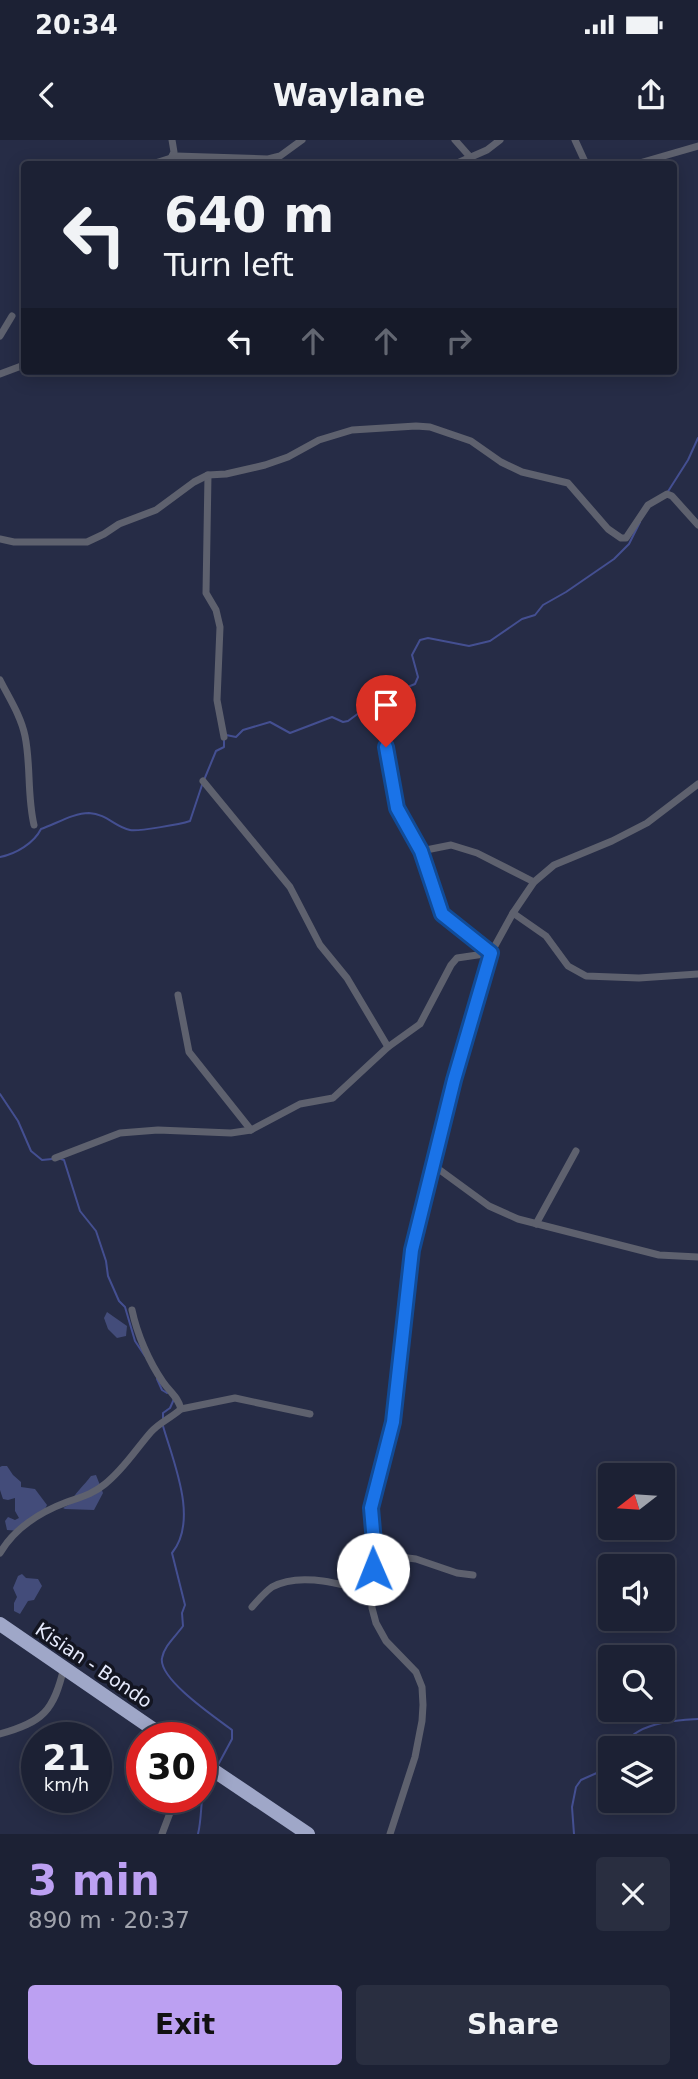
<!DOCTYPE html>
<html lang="en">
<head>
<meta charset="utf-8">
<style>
  :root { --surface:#1c2134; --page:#292e40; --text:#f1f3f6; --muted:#a0a3ac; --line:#3a3e4f; --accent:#bca0f2 }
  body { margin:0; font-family:"DejaVu Sans",sans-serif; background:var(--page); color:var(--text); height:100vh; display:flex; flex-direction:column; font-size:26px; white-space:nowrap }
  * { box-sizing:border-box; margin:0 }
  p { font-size:23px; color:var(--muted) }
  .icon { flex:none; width:38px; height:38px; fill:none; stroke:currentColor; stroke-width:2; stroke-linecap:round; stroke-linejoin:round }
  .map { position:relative; height:1694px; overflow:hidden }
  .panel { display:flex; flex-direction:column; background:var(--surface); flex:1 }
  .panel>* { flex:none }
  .guide { position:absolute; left:21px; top:21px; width:656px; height:214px; border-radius:7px; box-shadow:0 4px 18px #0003,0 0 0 2px var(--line); background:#1c2134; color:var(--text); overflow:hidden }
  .needle { width:46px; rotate:253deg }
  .tools { position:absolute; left:598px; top:1323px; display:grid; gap:14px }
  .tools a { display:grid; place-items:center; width:77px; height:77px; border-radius:7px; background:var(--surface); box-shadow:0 4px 18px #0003,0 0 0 2px var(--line); font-size:35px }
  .speed { position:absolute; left:21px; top:1582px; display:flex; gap:14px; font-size:35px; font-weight:700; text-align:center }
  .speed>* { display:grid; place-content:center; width:91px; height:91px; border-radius:50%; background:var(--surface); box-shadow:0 4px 18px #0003,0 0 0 2px var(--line); line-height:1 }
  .speed small { font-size:18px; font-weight:400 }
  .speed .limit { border:10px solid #d22; background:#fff; color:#111 }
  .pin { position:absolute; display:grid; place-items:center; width:60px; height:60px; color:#fff; margin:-72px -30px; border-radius:50% 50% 50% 0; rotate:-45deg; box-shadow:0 0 7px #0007 }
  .pin .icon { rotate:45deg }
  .me { position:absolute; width:77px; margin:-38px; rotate:359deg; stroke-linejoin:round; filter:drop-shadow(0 0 5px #0008) }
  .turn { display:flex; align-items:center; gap:24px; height:147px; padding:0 28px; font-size:32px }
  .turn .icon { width:91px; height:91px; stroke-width:2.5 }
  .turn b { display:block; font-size:49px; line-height:60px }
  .lanes { display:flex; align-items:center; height:66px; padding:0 28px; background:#0003; justify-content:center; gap:35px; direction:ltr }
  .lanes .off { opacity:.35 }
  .round { display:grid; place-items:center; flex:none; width:74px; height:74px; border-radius:7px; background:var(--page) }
  .summary { display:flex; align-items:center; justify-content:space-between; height:119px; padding:0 28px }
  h1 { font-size:42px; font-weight:600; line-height:52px; color:var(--accent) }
  .primary-button { display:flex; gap:14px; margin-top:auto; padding:14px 28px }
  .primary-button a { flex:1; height:80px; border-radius:7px; background:var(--accent); color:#111; font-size:28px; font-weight:600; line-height:80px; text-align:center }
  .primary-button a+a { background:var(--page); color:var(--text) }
  .status { display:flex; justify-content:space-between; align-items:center; height:49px; padding:0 35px; background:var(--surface); direction:ltr }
  .status svg { height:19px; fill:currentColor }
  header { display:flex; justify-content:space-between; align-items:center; height:91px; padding:0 28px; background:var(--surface); font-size:32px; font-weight:600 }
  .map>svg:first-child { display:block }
  .green { fill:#434c7a }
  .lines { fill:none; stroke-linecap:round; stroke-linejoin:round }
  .stream { stroke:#444f91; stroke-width:2 }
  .street { stroke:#5e616e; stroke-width:7 }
  .highway { stroke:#9fa7c8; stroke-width:14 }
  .route-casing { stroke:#114b97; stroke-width:18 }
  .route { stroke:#1a73e8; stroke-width:12 }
  .labels { text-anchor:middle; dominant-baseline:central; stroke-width:7; stroke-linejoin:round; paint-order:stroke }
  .street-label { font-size:19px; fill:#e6eafc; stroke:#131521 }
</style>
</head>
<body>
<div class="status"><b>20:34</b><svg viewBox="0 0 49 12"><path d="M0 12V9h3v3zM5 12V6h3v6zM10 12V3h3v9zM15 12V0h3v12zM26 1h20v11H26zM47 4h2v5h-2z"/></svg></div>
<header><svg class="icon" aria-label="back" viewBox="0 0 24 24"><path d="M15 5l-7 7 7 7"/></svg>Waylane<svg class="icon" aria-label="share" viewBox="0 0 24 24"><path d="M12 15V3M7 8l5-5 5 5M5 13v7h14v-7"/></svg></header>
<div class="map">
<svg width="698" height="1694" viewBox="0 0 698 1694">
  <rect width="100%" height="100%" fill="#262c46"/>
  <g class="green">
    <polygon points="107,1172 127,1186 126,1196 117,1198 108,1189 104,1178"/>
    <polygon points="2,1326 7,1326 13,1335 21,1342 21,1347 35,1349 47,1365 45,1369 21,1391 7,1390 5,1381 8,1377 15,1380 19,1378 15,1371 15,1358 8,1360 3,1359 0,1350 0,1327"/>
    <path d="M96,1335L103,1353L94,1370L65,1369L63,1368L70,1364C74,1353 84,1346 91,1336Z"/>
    <polygon points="22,1434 26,1438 38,1439 42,1446 34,1460 28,1461 20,1474 14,1471 14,1463 17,1457 13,1448 18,1436"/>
  </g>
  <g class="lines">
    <g class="stream">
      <polyline points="667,353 688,320 698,298"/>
      <polyline points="226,595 236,597 243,590 270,582 290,593 332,577 343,582 348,581 378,559 415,544 418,537 412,515 420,500 428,498 469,506 490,501 522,479 535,475 543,465 566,452 614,419 629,404 640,382"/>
      <polyline points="204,640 216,611 224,607 224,600"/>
      <path d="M0,717C16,714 34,703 41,689C56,684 73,673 89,673C107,674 115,687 130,690C137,692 181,684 190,681L202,645"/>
      <polyline points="0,954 18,981 31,1011 42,1020 52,1019"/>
      <polyline points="61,1019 64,1020 80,1071 96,1091 106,1121 108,1136 119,1161 125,1167 135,1201 145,1216"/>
      <polyline points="157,1239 162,1250 167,1253"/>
      <polyline points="163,1280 163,1273 170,1268 174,1259"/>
      <path d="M163,1286C173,1321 199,1380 172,1413L185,1465L182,1473L183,1486C176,1496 164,1506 162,1518C158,1539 216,1578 232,1590V1599L218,1625"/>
      <path d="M623,1608C633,1583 675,1580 698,1579"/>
      <path d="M198,1694C203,1674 199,1652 209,1634"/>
      <polyline points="574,1694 572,1667 576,1647 581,1640 599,1632 611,1617"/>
    </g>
    <g class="street">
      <polyline points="455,0 471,18"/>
      <polyline points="575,0 586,24"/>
      <polyline points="171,18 176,16 268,19 280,16 302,0"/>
      <polyline points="152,24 171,18 174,12 172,0"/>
      <polyline points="455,24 487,10 500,0"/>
      <polyline points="636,24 698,6"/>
      <polyline points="0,196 12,176"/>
      <polyline points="0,234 24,225"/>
      <polyline points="208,335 206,453 216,470 220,487 217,560 224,597"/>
      <polyline points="0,399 14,402 87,402 104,394 119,384 156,370 194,342 208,335 226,334 265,325 288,317 319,300 352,290 416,286 430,287 471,301 501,322 522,332 568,343 608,389 621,398 626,398 648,365 667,354 672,356 698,385"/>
      <path d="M0,540C9,558 21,576 25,596C31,625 27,655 34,685"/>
      <polyline points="203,641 290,747 320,805 347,838 388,907"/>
      <polyline points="421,711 451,705 477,713 534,742"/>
      <polyline points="513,773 546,796 568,826 586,836 639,838 698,834"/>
      <polyline points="178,855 189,912 251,990"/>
      <polyline points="55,1018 120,993 158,990 231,993 251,990 300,964 333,958 388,907 420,884 451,825 457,818 491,813 442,774 421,711 397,668 386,607"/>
      <polyline points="433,1025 489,1066 518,1079 659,1115 698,1117"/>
      <polyline points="536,1084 576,1011"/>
      <polyline points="181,1269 235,1258 310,1274"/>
      <path d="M0,1413C14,1389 40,1372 67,1362C81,1357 93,1354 105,1344C124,1329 136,1309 151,1292C160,1282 171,1278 181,1269C178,1257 170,1252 163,1242C149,1222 137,1194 132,1170"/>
      <polyline points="375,1414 416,1419 457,1433 473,1435"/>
      <path d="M252,1467C258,1460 265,1452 272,1447C301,1431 342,1445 372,1452"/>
      <path d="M0,1594C43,1582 54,1571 64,1527"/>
      <polyline points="162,1694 176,1657"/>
      <polyline points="390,1694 415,1617 422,1581 423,1565 422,1547 416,1532 386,1501 376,1483 372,1468 372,1444 375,1414 371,1368 393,1281 412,1110 472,873 491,813 513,773 534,742 554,725 612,701 647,683 698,644"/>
    </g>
    <g class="highway">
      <polyline points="0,1484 166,1598"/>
      <polyline points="201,1622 308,1694"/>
    </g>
  </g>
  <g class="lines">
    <defs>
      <polyline id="route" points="373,1429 375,1414 371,1368 393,1282 412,1110 454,940 491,813 442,774 421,711 397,668 386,607"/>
    </defs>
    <use href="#route" class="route-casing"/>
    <use href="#route" class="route"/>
  </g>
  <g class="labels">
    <g class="street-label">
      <text transform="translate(94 1525) rotate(34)">Kisian - Bondo</text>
    </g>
  </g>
</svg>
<div class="tools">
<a><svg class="needle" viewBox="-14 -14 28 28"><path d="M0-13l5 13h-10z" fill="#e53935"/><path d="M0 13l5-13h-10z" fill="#a0a3ac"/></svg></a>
<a><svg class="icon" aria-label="sound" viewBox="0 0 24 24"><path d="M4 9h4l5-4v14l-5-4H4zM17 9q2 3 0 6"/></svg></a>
<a><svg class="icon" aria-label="search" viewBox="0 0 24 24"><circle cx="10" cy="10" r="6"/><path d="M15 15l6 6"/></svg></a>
<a><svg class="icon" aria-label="layers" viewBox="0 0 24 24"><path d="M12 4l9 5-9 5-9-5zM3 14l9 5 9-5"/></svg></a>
</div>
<div class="speed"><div>21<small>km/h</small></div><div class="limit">30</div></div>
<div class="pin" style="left:386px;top:607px;background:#d93025"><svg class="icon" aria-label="arrive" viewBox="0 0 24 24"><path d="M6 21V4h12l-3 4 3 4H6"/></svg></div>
<svg class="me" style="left:373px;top:1429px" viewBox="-20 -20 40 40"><circle r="19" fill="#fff"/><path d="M0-13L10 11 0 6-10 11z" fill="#1a73e8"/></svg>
<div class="guide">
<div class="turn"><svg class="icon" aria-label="left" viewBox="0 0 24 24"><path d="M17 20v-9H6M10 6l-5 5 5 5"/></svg><div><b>640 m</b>Turn left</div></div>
<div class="lanes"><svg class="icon" aria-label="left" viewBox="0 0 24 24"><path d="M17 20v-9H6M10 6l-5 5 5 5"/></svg><svg class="icon off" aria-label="ahead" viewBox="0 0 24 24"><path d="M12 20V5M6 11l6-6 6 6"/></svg><svg class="icon off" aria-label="ahead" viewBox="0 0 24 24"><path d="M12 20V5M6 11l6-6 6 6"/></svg><svg class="icon off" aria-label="right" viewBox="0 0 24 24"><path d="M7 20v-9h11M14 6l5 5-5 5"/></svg></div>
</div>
</div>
<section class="panel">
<div class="summary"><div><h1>3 min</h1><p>890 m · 20:37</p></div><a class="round"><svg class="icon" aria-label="close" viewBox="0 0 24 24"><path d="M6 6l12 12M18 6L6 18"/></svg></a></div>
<div class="primary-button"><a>Exit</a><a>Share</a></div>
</section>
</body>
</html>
